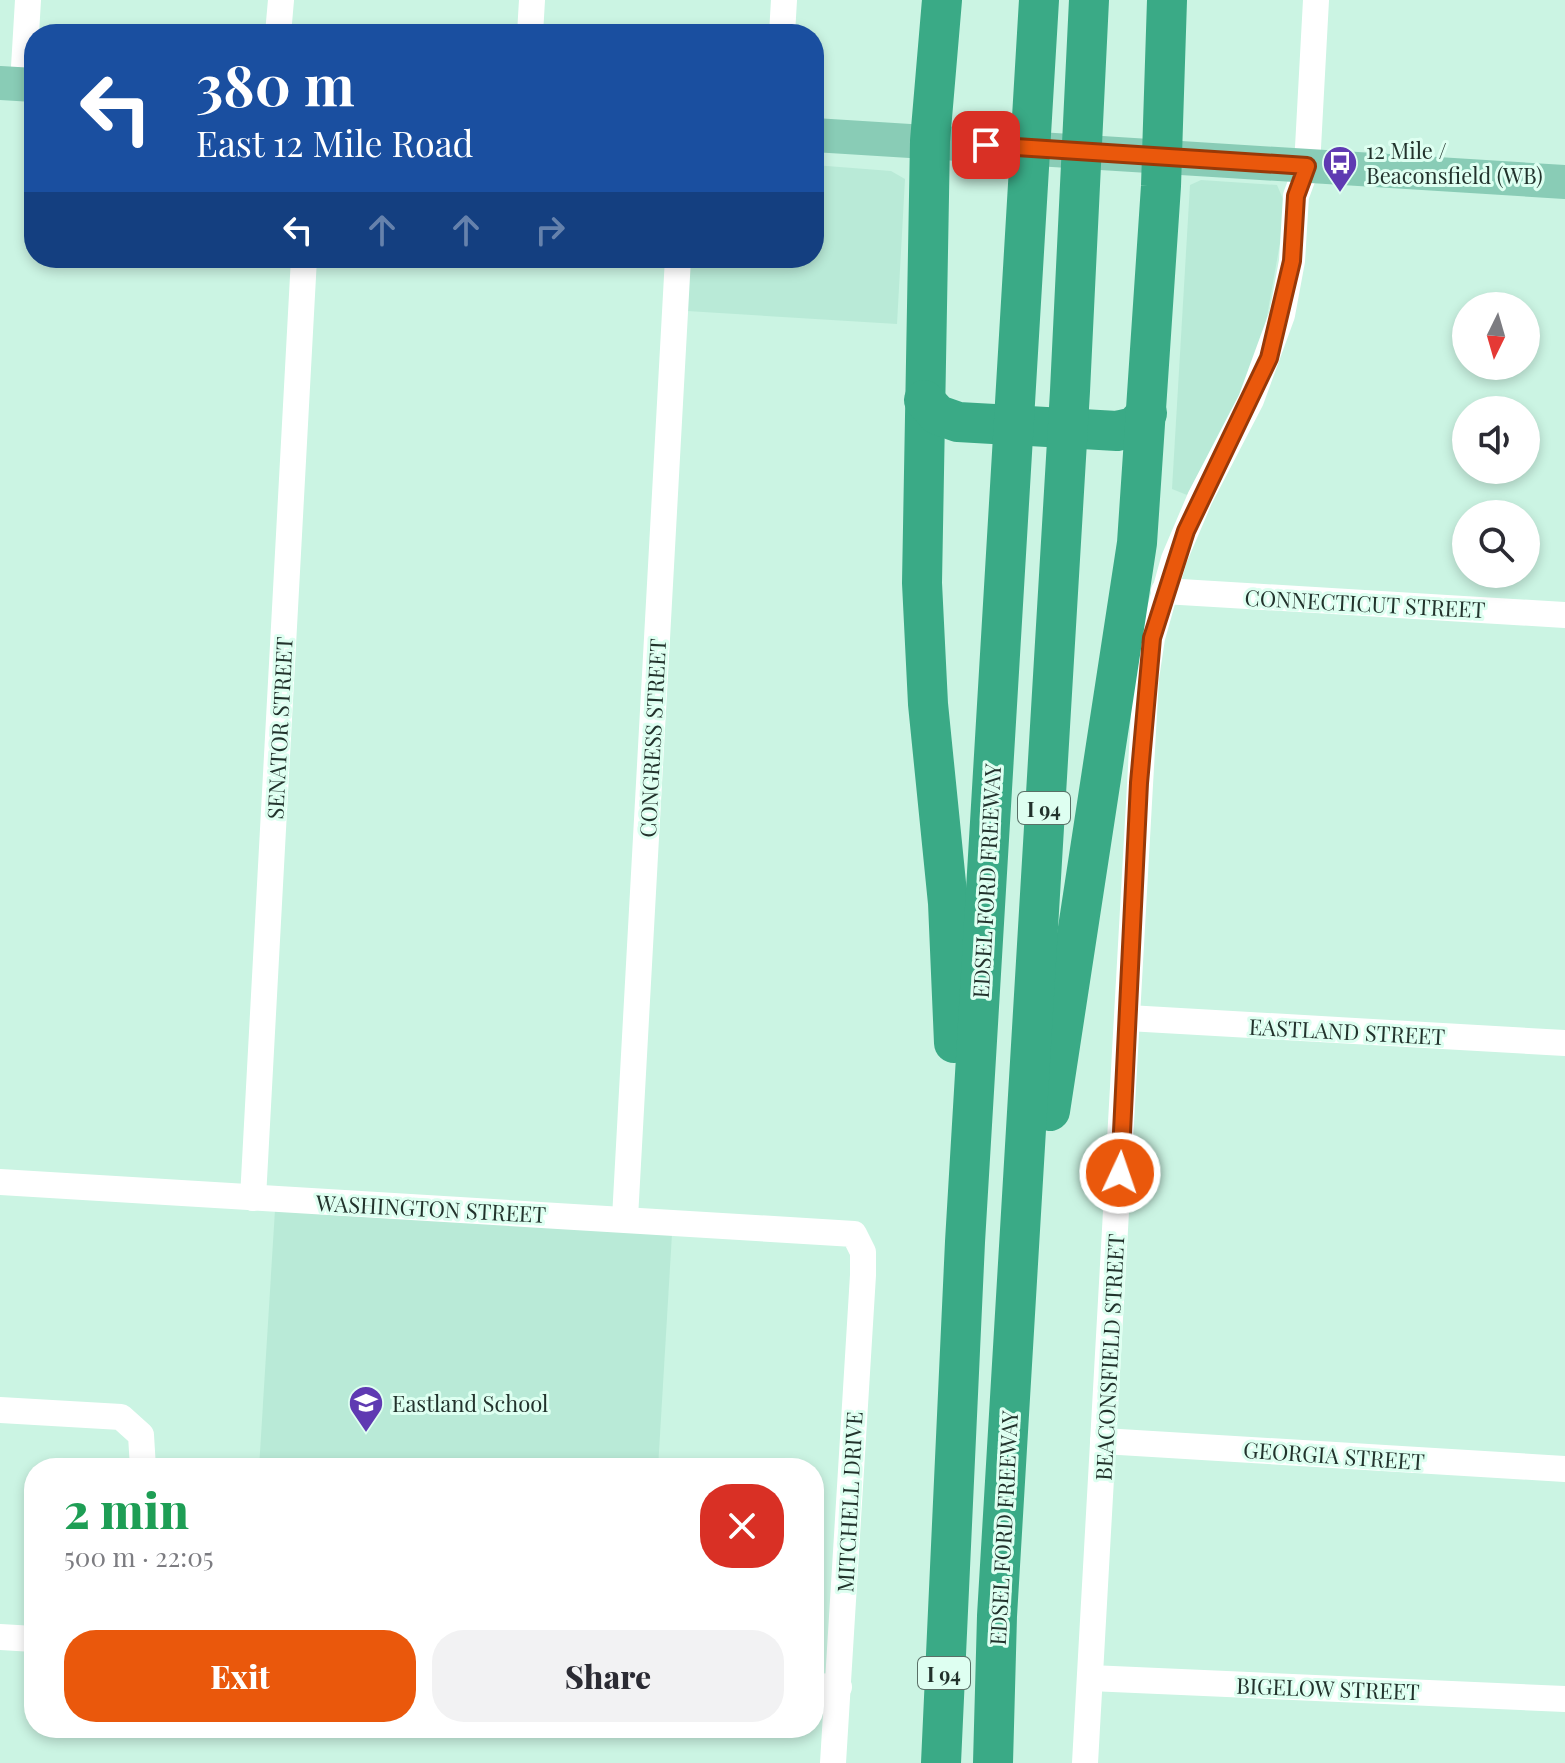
<!DOCTYPE html>
<html lang="en">
<head>
<meta charset="utf-8">
<style>
  :root { --surface:#fff; --page:#f2f2f3; --text:#2b2b33; --muted:#7c7c81; --accent:#ea580c }
  body { margin:0; font-family:"Playfair Display",serif; background:var(--page); color:var(--text); height:100vh; display:flex; flex-direction:column; font-size:30px; white-space:nowrap }
  * { box-sizing:border-box; margin:0 }
  p { font-size:26px; color:var(--muted) }
  .icon { flex:none; width:44px; height:44px; fill:none; stroke:currentColor; stroke-width:2; stroke-linecap:round; stroke-linejoin:round }
  .map { position:relative; flex:1; overflow:hidden }
  .details { position:absolute; left:24px; top:1458px; width:800px; height:280px; display:flex; flex-direction:column; background:var(--surface); border-radius:32px; box-shadow:0 4px 12px #0003 }
  .details>* { flex:none }
  .banner { position:absolute; left:24px; top:24px; width:800px; height:244px; border-radius:32px; box-shadow:0 4px 12px #0003; background:#1a4fa0; color:#fff; overflow:hidden }
  .needle { width:52px; rotate:185deg }
  .buttons { position:absolute; left:1452px; top:292px; display:grid; gap:16px }
  .buttons a { display:grid; place-items:center; width:88px; height:88px; border-radius:50%; background:var(--surface); box-shadow:0 4px 12px #0003; font-size:40px }
  .pin { position:absolute; display:grid; place-items:center; width:68px; height:68px; color:#fff; margin:-34px; border-radius:16px; box-shadow:0 4px 12px #0006 }
  .me { position:absolute; width:88px; margin:-44px; rotate:3deg; stroke-linejoin:round; filter:drop-shadow(0 0 6px #0008) }
  .turn { display:flex; align-items:center; gap:28px; height:168px; padding:0 40px; font-size:36px }
  .turn .icon { width:104px; height:104px; stroke-width:2.5 }
  .turn b { display:block; font-size:56px; line-height:68px }
  .lanes { display:flex; align-items:center; height:76px; padding:0 40px; background:#0003; justify-content:center; gap:40px; direction:ltr }
  .lanes .off { opacity:.35 }
  .round { display:grid; place-items:center; flex:none; width:84px; height:84px; border-radius:32px; background:var(--page) }
  .headline { display:flex; align-items:center; justify-content:space-between; height:136px; padding:0 40px }
  h1 { font-size:48px; font-weight:800; line-height:60px; color:#1e9e55 }
  .button { display:flex; gap:16px; margin-top:auto; padding:16px 40px }
  .button a { flex:1; height:92px; border-radius:32px; background:var(--accent); color:#fff; font-size:32px; font-weight:800; line-height:92px; text-align:center }
  .button a+a { background:var(--page); color:var(--text) }
  .map>svg:first-child { display:block }
  .built { fill:#b9ead7 }
  .lines { fill:none; stroke-linecap:round; stroke-linejoin:round }
  .minor { stroke:#fff; stroke-width:26 }
  .major { stroke:#89ccb6; stroke-width:34 }
  .highway { stroke:#3aaa86; stroke-width:40 }
  .route-casing { stroke:#983908; stroke-width:20 }
  .route { stroke:#ea580c; stroke-width:14 }
  .labels { text-anchor:middle; dominant-baseline:central; stroke-width:6; stroke-linejoin:round; paint-order:stroke }
  .shield { fill:#defff1; stroke:#5a7067; stroke-width:2 }
  .shield-label { font-size:20px; font-weight:bold; fill:#22322c }
  .poi-label { font-size:22px; fill:#22322c; stroke:#defff1; text-anchor:start }
  .street-label { font-size:22px; fill:#22322c; stroke:#defff1 }
</style>
</head>
<body>
<div class="map">
<svg width="1565" height="1763" viewBox="0 0 1565 1763">
  <rect width="100%" height="100%" fill="#cbf4e3"/>
  <g class="built">
    <polygon points="814,165 891,171 905,179 897,324 687,311 689,258 814,258"/>
    <polygon points="1201,180 1277,185 1283,199 1283,226 1266,322 1240,396 1187,495 1172,489 1190,185"/>
    <polygon points="275,1210 672,1234 658,1468 259,1468"/>
  </g>
  <g class="lines">
    <g class="minor">
      <polyline points="278,34 281,0"/>
      <polyline points="530,34 532,0"/>
      <polyline points="782,34 784,0"/>
      <polyline points="23,84 28,0"/>
      <polyline points="1164,591 1565,615"/>
      <polyline points="1128,1018 1565,1043"/>
      <polyline points="0,1182 854,1234 863,1252 863,1275 833,1763"/>
      <polyline points="253,1198 304,258"/>
      <polyline points="625,1218 678,258"/>
      <polyline points="0,1410 121,1417 141,1435 143,1468"/>
      <polyline points="1103,1441 1565,1469"/>
      <polyline points="0,1637 34,1639"/>
      <polyline points="1090,1678 1565,1699"/>
      <polyline points="814,1686 839,1687"/>
      <polyline points="1085,1763 1146,678 1152,638 1174,559 1200,498 1251,400 1282,315 1292,261 1296,196 1307,166 1316,0"/>
    </g>
    <g class="major">
      <polyline points="0,83 34,85"/>
      <polyline points="814,135 1565,182"/>
    </g>
    <g class="highway">
      <polyline points="942,0 930,141 922,583 928,704 948,903 954,1043"/>
      <polyline points="924,400 938,415 958,422 1117,431 1134,427 1147,413"/>
      <polyline points="1050,1111 1137,543 1161,186 1167,0"/>
      <polyline points="941,1763 965,1242 1039,0"/>
      <polyline points="993,1763 997,1616 1070,391 1089,0"/>
    </g>
  </g>
  <g class="lines">
    <defs>
      <polyline id="route" points="986,145 1307,166 1296,196 1292,261 1269,358 1186,531 1152,638 1139,783 1120,1173"/>
    </defs>
    <use href="#route" class="route-casing"/>
    <use href="#route" class="route"/>
  </g>
  <defs>
    <symbol id="bus-pin" viewBox="-11 -11 22 30"><path d="M0 17L-7.5 6A9.5 9.5 0 1 1 7.5 6Z" fill="#5f3ab2" stroke="#defff1"/><path d="M-5-6H5V4H4V6H2V4H-2V6H-4V4H-5ZM-3.5-4V0h7V-4ZM-3.5 1.2v1.5H-2V1.2ZM2 1.2v1.5H3.5V1.2Z" fill="#fff"/></symbol>
    <symbol id="school-pin" viewBox="-11 -11 22 30"><path d="M0 17L-7.5 6A9.5 9.5 0 1 1 7.5 6Z" fill="#5f3ab2" stroke="#defff1"/><path d="M0-5L7-2L0 1L-7-2ZM-4 1L0 2.5L4 1V4Q0 6-4 4Z" fill="#fff"/></symbol>
  </defs>
  <g fill-rule="evenodd">
    <use href="#bus-pin" x="1320" y="143" width="40" height="54"/>
    <use href="#school-pin" x="346" y="1383" width="40" height="54"/>
  </g>
  <g class="labels">
    <g class="shield">
      <rect x="1018" y="792" width="52" height="32" rx="6"/>
      <rect x="918" y="1657" width="52" height="32" rx="6"/>
    </g>
    <g class="shield-label">
      <text x="1044" y="808">I 94</text>
      <text x="944" y="1673">I 94</text>
    </g>
    <g class="poi-label">
      <text x="1366" y="150">12 Mile /<tspan x="1366" dy="25">Beaconsfield (WB)</tspan></text>
      <text x="392" y="1403">Eastland School</text>
    </g>
    <g class="street-label">
      <text transform="translate(1365 603) rotate(3)">CONNECTICUT STREET</text>
      <text transform="translate(279 728) rotate(-87)">SENATOR STREET</text>
      <text transform="translate(652 738) rotate(-87)">CONGRESS STREET</text>
      <text transform="translate(986 881) rotate(-87)">EDSEL FORD FREEWAY</text>
      <text transform="translate(1347 1031) rotate(3)">EASTLAND STREET</text>
      <text transform="translate(431 1208) rotate(3)">WASHINGTON STREET</text>
      <text transform="translate(1109 1357) rotate(-87)">BEACONSFIELD STREET</text>
      <text transform="translate(1334 1455) rotate(4)">GEORGIA STREET</text>
      <text transform="translate(849 1502) rotate(-87)">MITCHELL DRIVE</text>
      <text transform="translate(1003 1528) rotate(-87)">EDSEL FORD FREEWAY</text>
      <text transform="translate(1328 1688) rotate(2)">BIGELOW STREET</text>
    </g>
  </g>
</svg>
<div class="buttons">
<a><svg class="needle" viewBox="-14 -14 28 28"><path d="M0-13l5 13h-10z" fill="#e53935"/><path d="M0 13l5-13h-10z" fill="#7c7c81"/></svg></a>
<a><svg class="icon" aria-label="sound" viewBox="0 0 24 24"><path d="M4 9h4l5-4v14l-5-4H4zM17 9q2 3 0 6"/></svg></a>
<a><svg class="icon" aria-label="search" viewBox="0 0 24 24"><circle cx="10" cy="10" r="6"/><path d="M15 15l6 6"/></svg></a>
</div>
<div class="pin" style="left:986px;top:145px;background:#d93025"><svg class="icon" aria-label="arrive" viewBox="0 0 24 24"><path d="M6 21V4h12l-3 4 3 4H6"/></svg></div>
<svg class="me" style="left:1120px;top:1173px" viewBox="-20 -20 40 40"><circle r="17" fill="#ea580c" stroke="#fff" stroke-width="3"/><path d="M0-11L8 9 0 5-8 9z" fill="#fff"/></svg>
<div class="banner">
<div class="turn"><svg class="icon" aria-label="left" viewBox="0 0 24 24"><path d="M17 20v-9H6M10 6l-5 5 5 5"/></svg><div><b>380 m</b>East 12 Mile Road</div></div>
<div class="lanes"><svg class="icon" aria-label="left" viewBox="0 0 24 24"><path d="M17 20v-9H6M10 6l-5 5 5 5"/></svg><svg class="icon off" aria-label="ahead" viewBox="0 0 24 24"><path d="M12 20V5M6 11l6-6 6 6"/></svg><svg class="icon off" aria-label="ahead" viewBox="0 0 24 24"><path d="M12 20V5M6 11l6-6 6 6"/></svg><svg class="icon off" aria-label="right" viewBox="0 0 24 24"><path d="M7 20v-9h11M14 6l5 5-5 5"/></svg></div>
</div>
<section class="details">
<div class="headline"><div><h1>2 min</h1><p>500 m · 22:05</p></div><a class="round" style="background:#d93025;color:#fff"><svg class="icon" aria-label="close" viewBox="0 0 24 24"><path d="M6 6l12 12M18 6L6 18"/></svg></a></div>
<div class="button"><a>Exit</a><a>Share</a></div>
</section>
</div>
</body>
</html>
